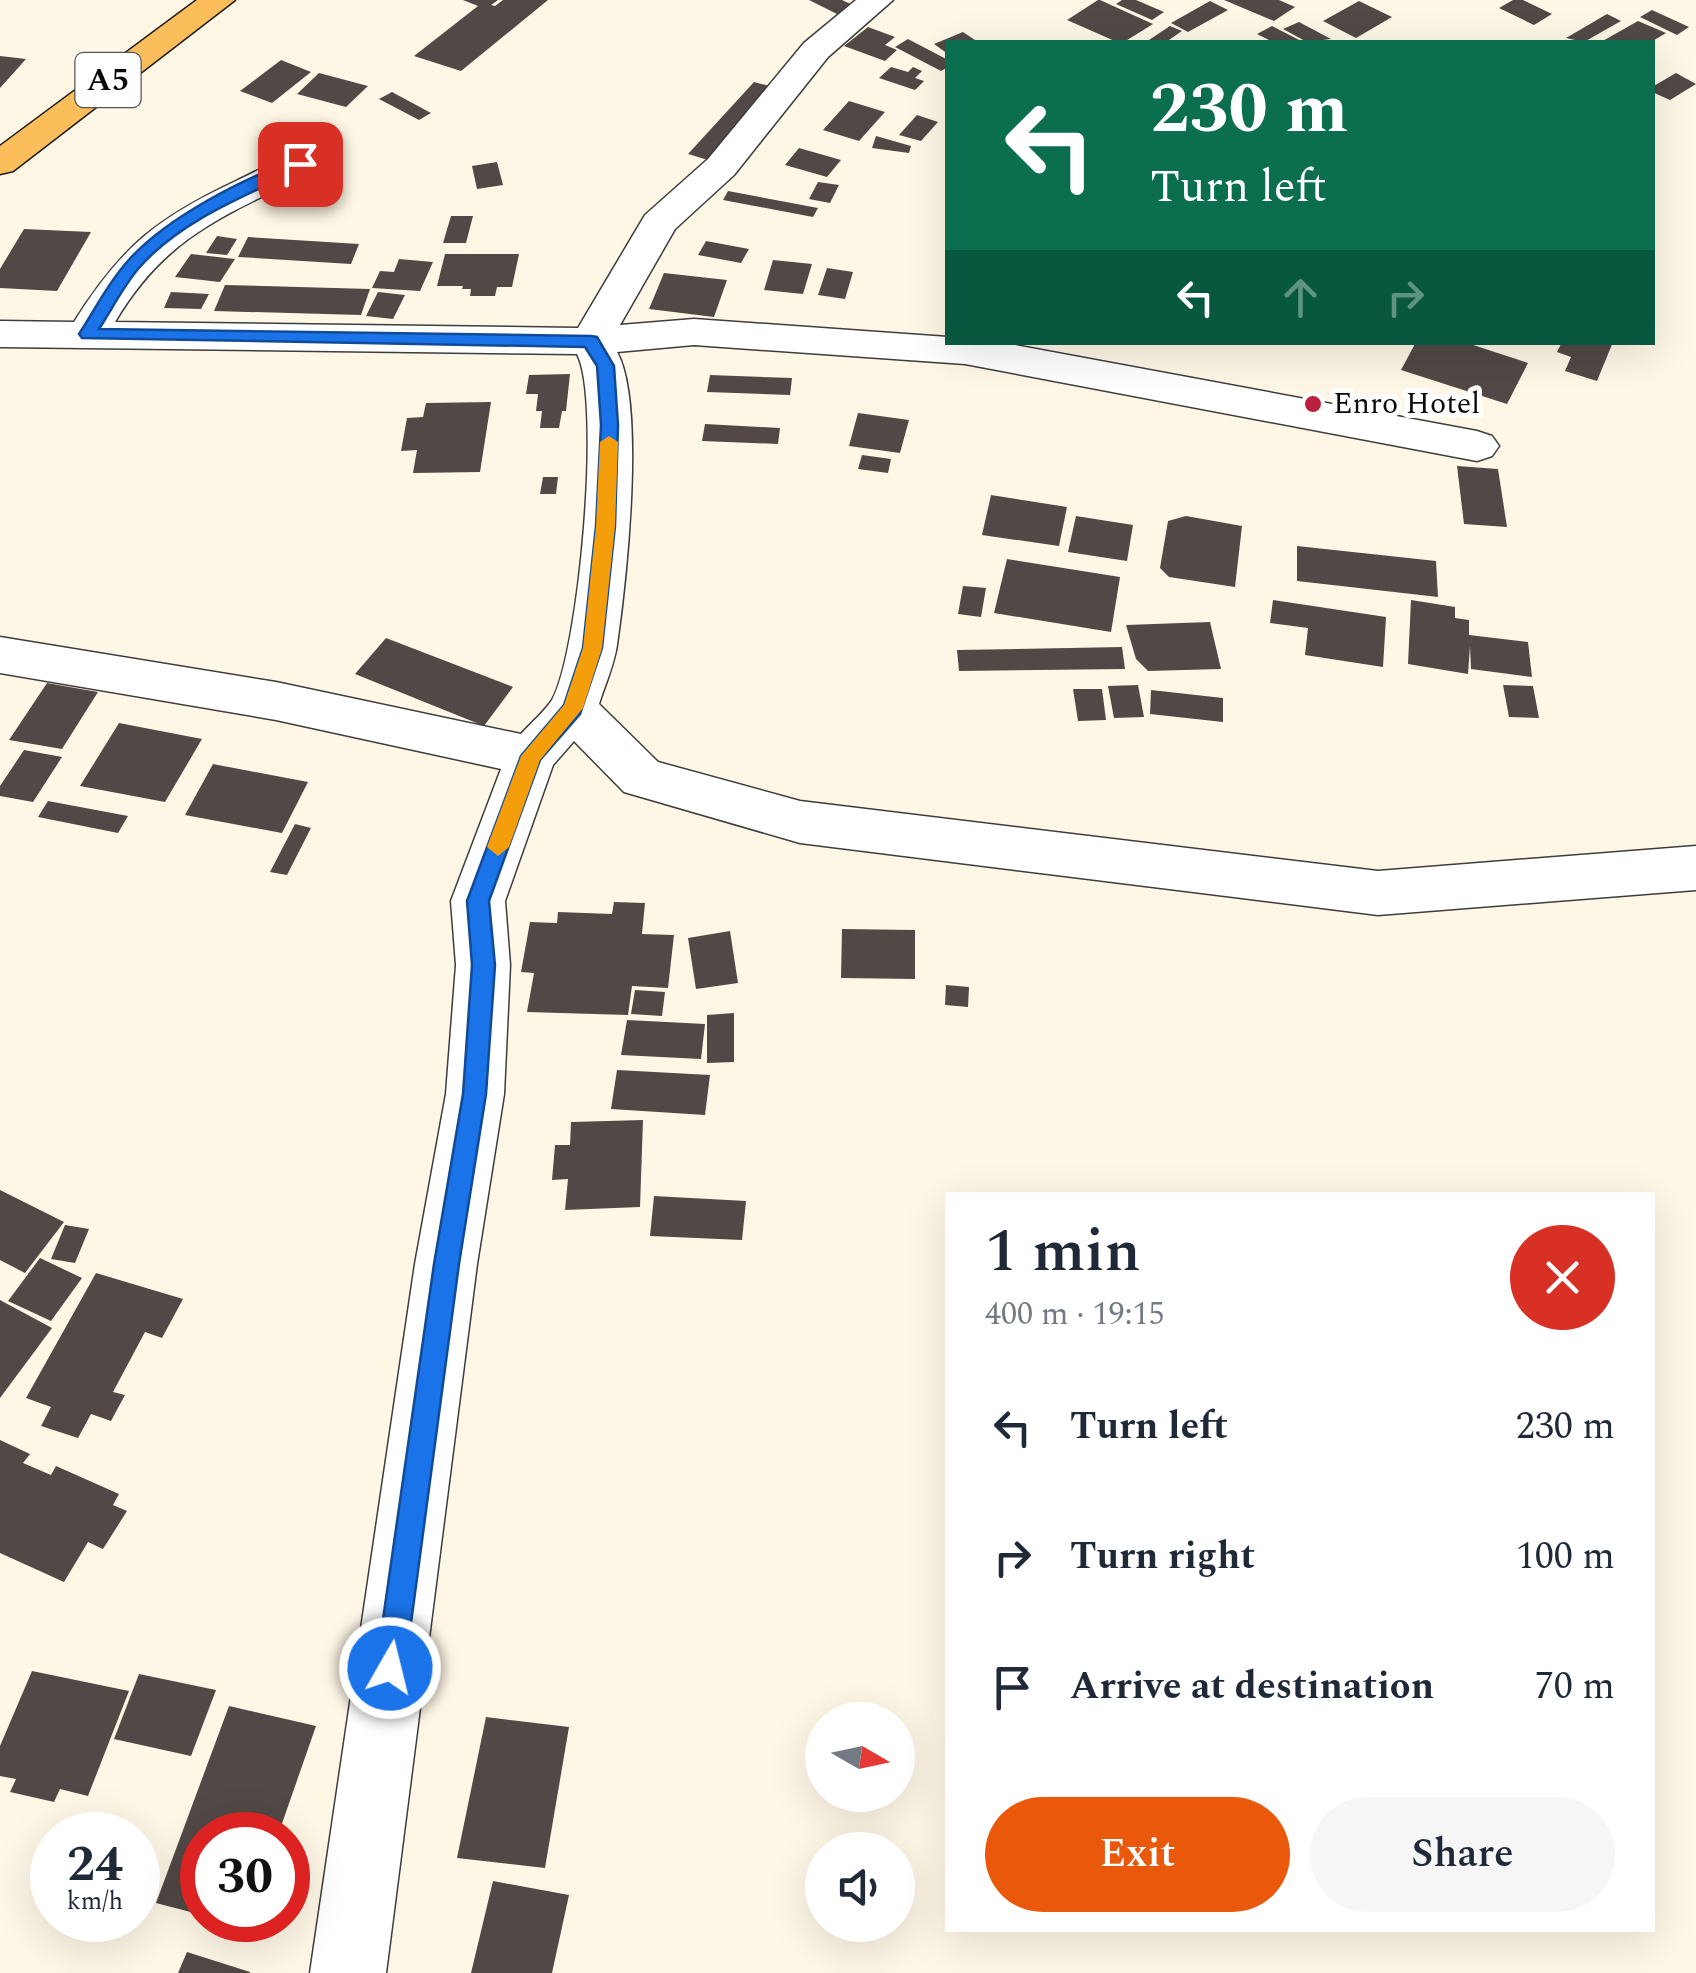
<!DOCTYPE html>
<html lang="en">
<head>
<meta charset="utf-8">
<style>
  :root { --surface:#fff; --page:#f6f6f7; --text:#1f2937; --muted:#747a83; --accent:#ea580c }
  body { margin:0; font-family:Spectral,serif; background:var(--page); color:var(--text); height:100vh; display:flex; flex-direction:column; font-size:38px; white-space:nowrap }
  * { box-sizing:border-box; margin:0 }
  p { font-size:32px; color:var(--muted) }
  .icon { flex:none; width:55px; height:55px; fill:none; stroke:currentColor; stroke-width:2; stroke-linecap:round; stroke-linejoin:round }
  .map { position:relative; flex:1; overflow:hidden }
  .panel { position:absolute; left:945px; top:1192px; width:710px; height:740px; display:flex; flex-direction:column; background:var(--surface); border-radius:0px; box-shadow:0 10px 40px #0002 }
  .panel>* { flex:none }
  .banner { position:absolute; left:945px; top:40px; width:710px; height:305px; border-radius:0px; box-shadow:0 10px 40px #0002; background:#0b6e4f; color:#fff; overflow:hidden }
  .needle { width:65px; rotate:99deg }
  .fabs { position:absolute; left:805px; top:1702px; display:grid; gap:20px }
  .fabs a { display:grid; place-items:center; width:110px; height:110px; border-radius:50%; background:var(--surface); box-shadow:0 10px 40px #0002; font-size:50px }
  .speed { position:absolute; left:30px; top:1812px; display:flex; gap:20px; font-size:50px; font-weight:700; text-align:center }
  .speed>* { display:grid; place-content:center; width:130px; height:130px; border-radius:50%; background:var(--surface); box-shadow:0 10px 40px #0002; line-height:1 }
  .speed small { font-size:25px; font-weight:400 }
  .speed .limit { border:15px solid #d22; background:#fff; color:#111 }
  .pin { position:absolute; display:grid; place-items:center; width:85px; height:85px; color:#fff; margin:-42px; border-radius:20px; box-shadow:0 5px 15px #0006 }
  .me { position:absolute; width:110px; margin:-55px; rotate:8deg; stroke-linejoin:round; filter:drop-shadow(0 0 8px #0008) }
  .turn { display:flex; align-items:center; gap:35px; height:210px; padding:0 40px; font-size:45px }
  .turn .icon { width:130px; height:130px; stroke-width:2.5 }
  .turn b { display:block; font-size:70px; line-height:85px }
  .lanes { display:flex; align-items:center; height:95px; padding:0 40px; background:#0003; justify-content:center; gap:50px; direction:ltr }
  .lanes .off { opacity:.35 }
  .round { display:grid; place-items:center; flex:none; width:105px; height:105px; border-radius:52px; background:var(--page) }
  .head { display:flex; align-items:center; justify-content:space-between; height:170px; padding:0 40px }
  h1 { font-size:60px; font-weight:600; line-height:75px }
  .button { display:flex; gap:20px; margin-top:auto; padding:20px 40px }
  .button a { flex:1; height:115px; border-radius:60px; background:var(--accent); color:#fff; font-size:40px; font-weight:600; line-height:115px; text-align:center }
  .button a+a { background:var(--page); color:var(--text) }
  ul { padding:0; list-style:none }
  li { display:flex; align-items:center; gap:30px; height:130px; padding:0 40px }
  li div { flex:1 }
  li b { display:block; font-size:38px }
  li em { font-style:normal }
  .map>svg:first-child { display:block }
  .building { fill:#524946 }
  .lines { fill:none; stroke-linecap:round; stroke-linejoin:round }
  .minor-casing { stroke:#3d3d3d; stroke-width:3 }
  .primary-casing { stroke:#1b1b1b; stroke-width:3 }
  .minor { fill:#fff; fill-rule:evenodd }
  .primary { fill:#fbbe5a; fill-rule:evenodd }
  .route { fill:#1a73e8; stroke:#114b97; stroke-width:2.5 }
  .slow { fill:#f59e0b }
  .poi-dot { fill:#ba213d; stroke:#fff; stroke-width:4 }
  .labels { text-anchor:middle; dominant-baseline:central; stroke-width:10; stroke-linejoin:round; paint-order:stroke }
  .far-poi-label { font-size:30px; fill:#0a0a0a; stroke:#fff; text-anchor:start }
  .shield { fill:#fff; stroke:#545454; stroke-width:2.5 }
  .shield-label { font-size:32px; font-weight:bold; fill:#0a0a0a }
</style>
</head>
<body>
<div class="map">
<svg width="1696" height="1973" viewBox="0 0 1696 1973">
  <rect width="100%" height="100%" fill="#fff7e6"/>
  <g class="building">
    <polygon points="463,0 498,0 491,5 495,6 503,0 548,0 461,71 414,56 478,6"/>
    <polygon points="809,0 842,0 859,8 843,17"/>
    <polygon points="1098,0 1100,0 1153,24 1124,42 1117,42 1067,20"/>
    <polygon points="1122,0 1136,0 1164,12 1152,20 1116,4"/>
    <polygon points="1224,0 1279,0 1295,7 1274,21"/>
    <polygon points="1513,0 1523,0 1552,14 1534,25 1499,8"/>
    <polygon points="1210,1 1228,10 1188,32 1171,23"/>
    <polygon points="1359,1 1392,17 1356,38 1323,21"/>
    <polygon points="1652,10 1689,27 1677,35 1640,17"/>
    <polygon points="1607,14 1621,21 1584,42 1566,38"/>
    <polygon points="1638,21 1666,33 1651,42 1601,42"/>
    <polygon points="1299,22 1331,39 1307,42 1283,29"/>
    <polygon points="1170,26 1182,31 1166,42 1149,40"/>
    <polygon points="1272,26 1303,42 1273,42 1257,34"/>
    <polygon points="868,27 895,37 885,45 897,50 885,61 844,46"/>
    <polygon points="963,32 978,42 948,42 948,54 934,44"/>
    <polygon points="908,39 948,60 948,67 941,71 895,47"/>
    <polygon points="0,56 26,59 0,88"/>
    <polygon points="281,60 311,72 272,103 240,91"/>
    <polygon points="891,67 908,72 913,67 922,71 915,78 924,81 915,90 879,78"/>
    <polygon points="319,73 368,86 346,107 297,94"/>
    <polygon points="1676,73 1696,84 1670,100 1652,92 1652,87"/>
    <polygon points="754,82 773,87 708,160 688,154"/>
    <polygon points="392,92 431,113 419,120 379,99"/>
    <polygon points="849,101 885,112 859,141 823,130"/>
    <polygon points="917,115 938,122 921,141 899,135"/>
    <polygon points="876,136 911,146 909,153 872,148"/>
    <polygon points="799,148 841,160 827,177 785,165"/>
    <polygon points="497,162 503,185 477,189 472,166"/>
    <polygon points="818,182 839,185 830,203 809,199"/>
    <polygon points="728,191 818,208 813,217 723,200"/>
    <polygon points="451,216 473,216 466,243 443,243"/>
    <polygon points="24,229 91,232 57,291 0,288 0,269"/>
    <polygon points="217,236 237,239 227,255 206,253"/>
    <polygon points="248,237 359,244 351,264 238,257"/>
    <polygon points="706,241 749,249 741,263 698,255"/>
    <polygon points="191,254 235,259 220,282 175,277"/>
    <polygon points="445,254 519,254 512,287 497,287 495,296 470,296 471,289 462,289 463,286 437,286"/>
    <polygon points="399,259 433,262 420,291 372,288 380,271 394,272"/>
    <polygon points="773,260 812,264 803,294 764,290"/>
    <polygon points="827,268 853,272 845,299 818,295"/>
    <polygon points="664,273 727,280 714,317 649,309"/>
    <polygon points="225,285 370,289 361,315 214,311"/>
    <polygon points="171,292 209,294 201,309 164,308"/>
    <polygon points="378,292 405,295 393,319 366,316"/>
    <polygon points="1416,342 1464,342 1528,363 1507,404 1401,370"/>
    <polygon points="1562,342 1613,342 1597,381 1565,371 1571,357 1557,352"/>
    <polygon points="570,374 566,411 562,411 559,428 540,428 542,411 536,411 538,394 526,394 529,375"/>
    <polygon points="710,375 792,378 790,395 707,392"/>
    <polygon points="491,402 480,472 413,473 417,450 401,451 407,418 423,417 426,403"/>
    <polygon points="858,413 909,420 900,453 849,446"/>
    <polygon points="705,424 780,428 778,444 702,441"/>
    <polygon points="862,455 891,459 888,473 858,469"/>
    <polygon points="1457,466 1498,469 1507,527 1464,524"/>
    <polygon points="543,477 558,477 556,494 540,494"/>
    <polygon points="991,495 1067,507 1059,546 982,535"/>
    <polygon points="1076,516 1133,525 1127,561 1068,552"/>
    <polygon points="1186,516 1242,526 1235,587 1169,577 1160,568 1168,521"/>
    <polygon points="1297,546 1436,561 1438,597 1297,581"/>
    <polygon points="1007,559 1120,577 1111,632 994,613"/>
    <polygon points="963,586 986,588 981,617 958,614"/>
    <polygon points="1273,600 1386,617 1383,667 1305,655 1308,628 1270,623"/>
    <polygon points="1411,600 1455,607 1455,618 1469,620 1469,635 1528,642 1532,677 1471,669 1470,646 1468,674 1408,664"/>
    <polygon points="1210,622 1221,669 1148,671 1136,659 1126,625"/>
    <polygon points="386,638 513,687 484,726 355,674"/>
    <polygon points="1122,647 1125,669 959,671 957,650"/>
    <polygon points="47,683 98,692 62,749 9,740"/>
    <polygon points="1138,685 1144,717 1114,718 1108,686"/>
    <polygon points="1503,685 1533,686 1539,718 1509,717"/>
    <polygon points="1073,689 1102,689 1106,720 1078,721"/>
    <polygon points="1151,690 1223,698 1223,722 1150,714"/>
    <polygon points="119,723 202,739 165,802 80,786"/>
    <polygon points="24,750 62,757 33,802 0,796 0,786"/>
    <polygon points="213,764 308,782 282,833 185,815"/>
    <polygon points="48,801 128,816 118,833 38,817"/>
    <polygon points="295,824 311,828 287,875 270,872"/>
    <polygon points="614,902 645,903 642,934 674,935 668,988 632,986 628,1015 527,1012 534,973 521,972 530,922 557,923 558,912 612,914"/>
    <polygon points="842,929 915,930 915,979 841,978"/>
    <polygon points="730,931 738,983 696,989 688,938"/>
    <polygon points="946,985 969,987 968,1007 945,1005"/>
    <polygon points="635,990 665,992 662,1016 631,1014"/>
    <polygon points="734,1013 734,1062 707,1063 707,1015"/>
    <polygon points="627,1020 705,1024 701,1059 621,1055"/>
    <polygon points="617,1070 710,1075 705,1115 611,1109"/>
    <polygon points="643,1120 640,1207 565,1210 568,1179 552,1180 555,1145 570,1145 571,1122"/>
    <polygon points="0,1190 64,1222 25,1273 0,1260"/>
    <polygon points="654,1196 746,1201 742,1240 650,1236"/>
    <polygon points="65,1225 89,1229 75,1263 51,1259"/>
    <polygon points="40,1258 82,1278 51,1321 8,1301"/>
    <polygon points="96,1273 183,1299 162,1338 145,1332 113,1392 125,1395 111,1421 91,1414 78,1438 41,1426 51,1407 26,1398"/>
    <polygon points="0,1300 52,1328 0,1398"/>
    <polygon points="0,1440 30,1454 23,1463 51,1475 56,1466 119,1494 113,1505 127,1511 103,1549 88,1542 64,1582 0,1553"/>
    <polygon points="32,1671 129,1691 88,1796 60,1789 54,1802 10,1792 16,1779 0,1776 0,1746"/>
    <polygon points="139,1674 216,1690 191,1756 114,1739"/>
    <polygon points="229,1706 316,1726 278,1835 202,1835 202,1915 156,1903"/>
    <polygon points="486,1717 569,1727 545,1868 457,1858"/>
    <polygon points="493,1881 569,1895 552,1973 471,1973"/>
    <polygon points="187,1952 250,1972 250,1973 178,1973"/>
  </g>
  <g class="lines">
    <defs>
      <path id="minor" d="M856,0H893L828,57L734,175L675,229L620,325L694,319L948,337V342H999L1477,431L1492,436L1499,446L1492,456L1477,461L965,364L694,345L617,352C646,404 626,582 617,645C614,665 605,685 599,704L658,762L800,801L1378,871L1696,846V890L1378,915L800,843L624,792L574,741L553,765L505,901L510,965L504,1094L477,1264L386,1973H310L415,1264L446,1094L456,965L451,901L501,769L276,720L0,673V637L276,682L521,734C530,724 544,712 552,700C579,653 602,401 577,354L0,347V321L74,322C121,247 157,218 236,181C257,171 278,159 301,153L314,156L319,164L314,172C227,214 166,235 115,322L578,328L645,215L708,159L804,43Z"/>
      <polygon id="primary" points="197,0 235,0 13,171 0,174 0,146"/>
    </defs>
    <use href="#minor" class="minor-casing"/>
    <use href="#primary" class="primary-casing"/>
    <use href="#minor" class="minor"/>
    <use href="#primary" class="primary"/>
  </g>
  <path class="route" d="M300,159L308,164L306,167C249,194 180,220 138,269C123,287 112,309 99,329L591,336L597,337L614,366L618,425L615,526L602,648L580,714L540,760L489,901L495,965L486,1094L459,1264L405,1668L401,1678L390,1682L380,1678L376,1668L434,1264L463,1094L472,965L467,901L521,756L564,705L583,648L596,526L601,425L597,366L585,347L82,338L79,334C94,311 108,283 127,262C164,219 246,176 300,159Z"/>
  <polygon class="slow" points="609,436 618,442 615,526 602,648 583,708 540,760 509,847 498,856 487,847 521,756 564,705 583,648 596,526 600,442"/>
  <circle class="poi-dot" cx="1313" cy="404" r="10"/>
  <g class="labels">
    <g class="far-poi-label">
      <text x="1333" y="404">Enro Hotel</text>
    </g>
    <rect class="shield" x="75.5" y="53" width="65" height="54" rx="8"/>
    <g class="shield-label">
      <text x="108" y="80">A5</text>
    </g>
  </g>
</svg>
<div class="fabs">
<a><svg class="needle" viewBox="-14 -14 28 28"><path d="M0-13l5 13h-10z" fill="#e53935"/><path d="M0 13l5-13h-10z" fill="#747a83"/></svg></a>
<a><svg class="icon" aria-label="sound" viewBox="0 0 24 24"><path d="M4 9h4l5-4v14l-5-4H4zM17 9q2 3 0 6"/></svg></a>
</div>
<div class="speed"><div>24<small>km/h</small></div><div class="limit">30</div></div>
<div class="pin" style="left:300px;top:164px;background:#d93025"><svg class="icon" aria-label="arrive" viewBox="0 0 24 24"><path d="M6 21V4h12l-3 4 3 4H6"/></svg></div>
<svg class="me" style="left:390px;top:1668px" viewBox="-20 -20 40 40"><circle r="17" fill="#1a73e8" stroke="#fff" stroke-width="3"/><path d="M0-11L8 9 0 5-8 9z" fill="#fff"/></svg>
<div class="banner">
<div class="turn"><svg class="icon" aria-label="left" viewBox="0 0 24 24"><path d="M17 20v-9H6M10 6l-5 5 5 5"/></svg><div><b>230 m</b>Turn left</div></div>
<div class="lanes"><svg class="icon" aria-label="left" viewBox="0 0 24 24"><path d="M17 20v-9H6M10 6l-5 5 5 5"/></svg><svg class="icon off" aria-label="ahead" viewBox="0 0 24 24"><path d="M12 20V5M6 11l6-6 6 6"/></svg><svg class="icon off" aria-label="right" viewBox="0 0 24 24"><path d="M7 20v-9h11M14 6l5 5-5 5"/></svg></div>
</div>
<section class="panel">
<div class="head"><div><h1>1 min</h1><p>400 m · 19:15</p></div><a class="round" style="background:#d93025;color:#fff"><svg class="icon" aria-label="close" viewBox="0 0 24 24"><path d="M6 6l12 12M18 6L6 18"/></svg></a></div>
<ul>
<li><svg class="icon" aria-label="left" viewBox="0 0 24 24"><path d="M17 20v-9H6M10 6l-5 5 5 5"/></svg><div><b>Turn left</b></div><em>230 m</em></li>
<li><svg class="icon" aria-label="right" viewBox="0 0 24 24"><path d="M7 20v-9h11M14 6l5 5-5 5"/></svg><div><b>Turn right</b></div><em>100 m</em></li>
<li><svg class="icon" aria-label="arrive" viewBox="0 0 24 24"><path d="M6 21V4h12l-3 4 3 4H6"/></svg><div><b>Arrive at destination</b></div><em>70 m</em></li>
</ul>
<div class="button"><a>Exit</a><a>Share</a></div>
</section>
</div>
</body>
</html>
